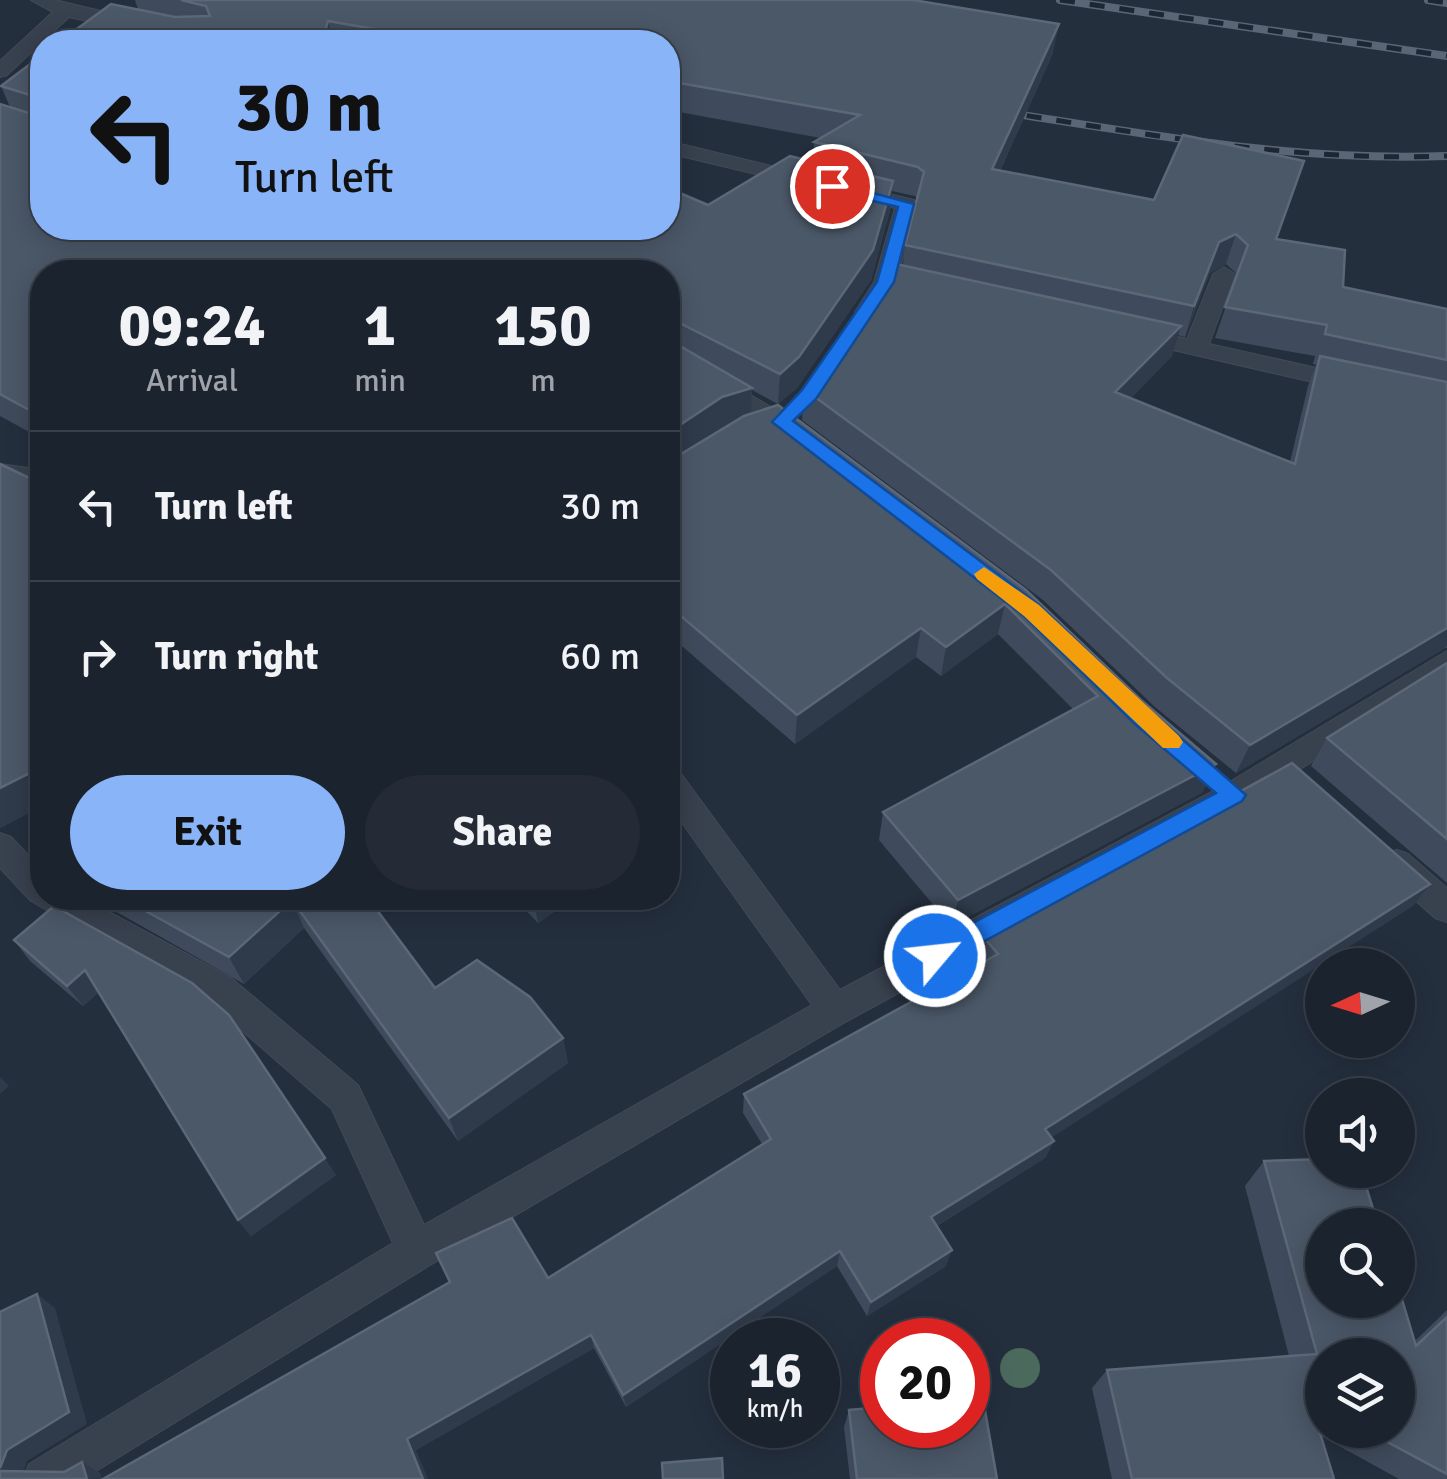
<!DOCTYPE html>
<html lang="en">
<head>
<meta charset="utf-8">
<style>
  :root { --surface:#1b232e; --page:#242b36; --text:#f1f3f6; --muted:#a0a4aa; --line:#39404a; --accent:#8ab4f8 }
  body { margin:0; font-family:Signika,sans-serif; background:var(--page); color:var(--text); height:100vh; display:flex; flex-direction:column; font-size:38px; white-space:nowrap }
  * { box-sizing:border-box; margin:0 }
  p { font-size:32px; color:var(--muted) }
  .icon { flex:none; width:55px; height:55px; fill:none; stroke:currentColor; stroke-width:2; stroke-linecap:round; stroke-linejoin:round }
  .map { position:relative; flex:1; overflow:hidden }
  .details { position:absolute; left:30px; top:260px; width:650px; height:650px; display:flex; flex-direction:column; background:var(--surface); border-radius:40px; box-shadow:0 5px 25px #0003,0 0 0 2px var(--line) }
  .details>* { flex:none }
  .banner { position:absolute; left:30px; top:30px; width:650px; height:210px; border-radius:40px; box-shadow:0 5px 25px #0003,0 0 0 2px var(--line); background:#8ab4f8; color:#111; overflow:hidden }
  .needle { width:65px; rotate:266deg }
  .controls { position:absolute; left:1305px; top:948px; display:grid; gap:20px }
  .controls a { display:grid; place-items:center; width:110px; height:110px; border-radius:50%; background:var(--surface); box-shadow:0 5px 25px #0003,0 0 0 2px var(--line); font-size:50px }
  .speed { position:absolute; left:710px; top:1318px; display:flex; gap:20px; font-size:50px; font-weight:700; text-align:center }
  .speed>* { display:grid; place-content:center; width:130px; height:130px; border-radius:50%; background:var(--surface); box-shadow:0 5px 25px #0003,0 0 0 2px var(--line); line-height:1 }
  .speed small { font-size:25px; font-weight:400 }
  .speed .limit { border:15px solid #d22; background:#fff; color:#111 }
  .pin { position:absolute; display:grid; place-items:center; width:85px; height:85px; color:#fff; margin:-42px; border:5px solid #fff; border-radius:50%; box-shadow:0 2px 10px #0007 }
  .me { position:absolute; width:110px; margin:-55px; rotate:62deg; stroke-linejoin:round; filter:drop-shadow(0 0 8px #0008) }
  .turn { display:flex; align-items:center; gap:35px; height:210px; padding:0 40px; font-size:45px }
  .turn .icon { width:130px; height:130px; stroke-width:2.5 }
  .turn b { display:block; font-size:70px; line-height:85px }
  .eta { display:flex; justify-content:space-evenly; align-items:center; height:170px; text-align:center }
  .eta b { font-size:60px; font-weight:700; line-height:70px }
  .primary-button { display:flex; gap:20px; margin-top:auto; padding:20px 40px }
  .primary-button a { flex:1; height:115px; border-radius:60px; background:var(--accent); color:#111; font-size:40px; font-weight:700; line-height:115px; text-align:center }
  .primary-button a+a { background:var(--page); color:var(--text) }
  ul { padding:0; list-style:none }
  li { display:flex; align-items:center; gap:30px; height:150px; padding:0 40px; border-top:2px solid var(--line) }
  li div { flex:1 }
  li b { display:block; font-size:38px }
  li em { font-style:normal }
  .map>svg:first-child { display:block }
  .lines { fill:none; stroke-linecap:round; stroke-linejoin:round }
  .service-casing { stroke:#414a57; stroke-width:2 }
  .service { fill:#38414e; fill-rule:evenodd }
  .rail-casing { stroke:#5a6575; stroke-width:8 }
  .rail { stroke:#1d2633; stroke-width:5; stroke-dasharray:15; stroke-linecap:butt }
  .tree { fill:#4b6a5d }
  .wall { fill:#3f4b5c; fill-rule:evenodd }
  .shaded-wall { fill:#2f3b4b }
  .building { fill:#4b5868; stroke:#5c6777; stroke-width:2.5 }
  .route { fill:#1a73e8; stroke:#114b97; stroke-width:2.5 }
  .slow { fill:#f59e0b }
</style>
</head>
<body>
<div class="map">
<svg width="1447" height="1479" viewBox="0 0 1447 1479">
  <rect width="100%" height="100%" fill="#242f3e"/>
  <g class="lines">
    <defs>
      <g id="service">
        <polygon points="31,0 55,0 213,38 216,42 184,42 69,17 7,75 0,77 0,61 53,12"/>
        <polygon points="668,141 813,176 816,180 806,186 668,153"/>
        <polygon points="855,186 914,200 918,204 896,282 874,317 866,319 855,312 874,282 895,208 848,196 845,192"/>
        <polygon points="1224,267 1235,274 1209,344 1361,378 1364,383 1361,388 1352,391 1130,340 1126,335 1138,328 1187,339 1213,274"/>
        <polygon points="668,348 806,427 809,433 806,439 788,439 668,365"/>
        <polygon points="0,464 42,470 42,486 0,482"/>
        <polygon points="1447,651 1447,676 1245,804 847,1021 430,1265 83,1479 23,1479 29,1464 393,1243 332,1109 207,1000 31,901 0,868 0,833 11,837 42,870 42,898 83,898 231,978 358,1085 424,1225 812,1005 668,803 668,768 679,771 840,990 1223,786"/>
        <polygon points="1397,850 1408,854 1447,888 1447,922 1435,918 1386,874 1381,864 1386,854"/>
      </g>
    </defs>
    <use href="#service" class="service-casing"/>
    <use href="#service" class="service"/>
    <defs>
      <g id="rail">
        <polyline points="1060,0 1447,56"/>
        <polyline points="1428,0 1447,3"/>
        <path d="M997,111C1147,134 1295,162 1447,156"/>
      </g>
    </defs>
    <use href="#rail" class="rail-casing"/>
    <use href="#rail" class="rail"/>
  </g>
  <circle class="tree" cx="1020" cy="1368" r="20"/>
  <g class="wall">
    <path d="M135,0H913L1053,53L1000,171L1276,239L1343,287L1447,309V648H1445L1236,773L1155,707L1043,600L802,420L804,389L823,372L903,265L905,245L917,198L915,196L892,191L890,211L871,280L797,388L778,404L752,390L751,414L1026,590L1203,792L951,926L879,840L883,812L1073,709L998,634L941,676L916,657L795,744L668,634V272H42V439L0,416V104L10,107L1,86L708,205L813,162L814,142L821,138L668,110V42H59L138,9ZM1226,264L1237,274L1215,338L1315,356L1313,364L1316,365L1308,386L1290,462L1131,398L1172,356L1178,335L1185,337L1210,273Z"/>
    <polygon points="0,464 42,484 42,806 0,828"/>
    <polygon points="1447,663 1447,883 1311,766 1327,738"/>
    <polygon points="96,898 368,898 435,988 563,1038 568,1063 458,1141 304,928 244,984 99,902"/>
    <polygon points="514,898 574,898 538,923"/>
    <polygon points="1414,905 1051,1137 1054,1141 1045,1158 937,1226 946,1266 867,1316 837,1266 626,1407 594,1348 416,1450 103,1479 548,1278 762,1144 743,1113 744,1094 982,963 975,955 981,934"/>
    <polygon points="54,906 336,1175 251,1236 238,1220 99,992 83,1006 30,961 14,940"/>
    <path d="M1264,1161L1415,1341L1447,1310V1479H1399L1321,1436L1334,1479H1112L1092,1388L1107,1370L1289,1356L1245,1186ZM1322,1355L1398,1430H1322Z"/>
    <polygon points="849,1410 997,1479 850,1479 844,1427"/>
  </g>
  <g class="shaded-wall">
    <polygon points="328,21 333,42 322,42"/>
    <polygon points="1059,24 1053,53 987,199 992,169"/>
    <polygon points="893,181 890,211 871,280 797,388 778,404 780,374"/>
    <polygon points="1236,234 1226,264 1210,273 1185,337 1194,306 1219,242"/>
    <polygon points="1181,326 1172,356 1107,423 1115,392"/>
    <polygon points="752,388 751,418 722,428 668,464 668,433 722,397"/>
    <polygon points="1005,604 998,634 941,676 946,647"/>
    <polygon points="921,628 916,657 795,744 797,715"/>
    <polygon points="1447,628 1447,645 1445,648 1236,773 1250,745"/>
    <polygon points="1216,764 1203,792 951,926 958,900"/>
    <polygon points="28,774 42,796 42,806 0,828 0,788"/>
    <polygon points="1430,884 1414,905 1037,1147 1045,1129"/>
    <polygon points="535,898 574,898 538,923 533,899"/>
    <polygon points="292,900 304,928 244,984 229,957"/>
    <polygon points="85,970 100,991 83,1006 67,986"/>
    <polygon points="563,1038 568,1063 458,1141 449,1118"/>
    <polygon points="0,1077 9,1086 0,1094"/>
    <polygon points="1054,1141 1045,1158 925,1233 931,1217"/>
    <polygon points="325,1158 336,1175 251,1236 238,1220"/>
    <polygon points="952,1250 946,1266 867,1316 871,1302"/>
    <polygon points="840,1251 837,1266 626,1407 623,1395"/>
    <polygon points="37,1294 55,1308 87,1424 27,1461 21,1479 0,1471 0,1468"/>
    <polygon points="591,1335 594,1348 416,1450 428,1479 423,1479 407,1439"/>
    <polygon points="82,1462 100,1473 102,1479 87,1479"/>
  </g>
  <g class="building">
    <polygon points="181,0 913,0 1059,24 992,169 1154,200 1183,135 1304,161 1276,239 1345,250 1343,287 1447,309 1447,360 1325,334 1327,325 1225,307 1248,245 1236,234 1219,242 1194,306 905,245 924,172 918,167 814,142 860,115 668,81 668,42 449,42 328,21 322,42 59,42 111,4 175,17 210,16 206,6"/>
    <polygon points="42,55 42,228 668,228 668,188 708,205 790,156 893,181 873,250 799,357 780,374 668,317 668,272 42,272 42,417 0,394 0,104 32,114 33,96 1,86"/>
    <polygon points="896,264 1181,326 1115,392 1295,464 1320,356 1447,382 1447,628 1250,745 1167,678 1051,570 804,389 823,372"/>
    <polygon points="668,339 752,388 722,397 668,433"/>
    <polygon points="778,405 1026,590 1141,700 1216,764 958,900 883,812 1098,696 1005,604 946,647 921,628 797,715 668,605 668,462 744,416"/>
    <polygon points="0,464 42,484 42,786 28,774 0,788"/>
    <polygon points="1447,663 1447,839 1327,738"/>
    <polygon points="1292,763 1430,884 1045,1129 1054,1141 931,1217 952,1250 871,1302 840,1251 623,1395 591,1335 407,1439 423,1479 103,1479 450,1282 436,1253 512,1218 548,1278 771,1139 744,1094 998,954 981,934"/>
    <polygon points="122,898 368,898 435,988 477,960 530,997 563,1038 449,1118 292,900 229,957"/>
    <polygon points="54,906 192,983 229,1015 325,1158 238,1220 85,970 67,986 14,940"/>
    <polygon points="1322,1159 1322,1170 1361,1170 1378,1225 1322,1225 1322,1300 1398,1300 1398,1286 1416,1346 1447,1317 1447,1474 1365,1430 1398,1430 1398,1355 1322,1355 1322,1407 1310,1400 1334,1479 1132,1479 1107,1370 1317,1354 1264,1161"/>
    <polygon points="37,1294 69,1412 7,1450 0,1468 0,1312"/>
    <polygon points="983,1399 997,1479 857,1479 849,1410 882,1407 882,1425 968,1425 968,1401"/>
    <polygon points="722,1458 723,1479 663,1479 662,1463"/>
    <polygon points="82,1462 87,1479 0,1479 0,1471 64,1472"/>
  </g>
  <polygon class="route" points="832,182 914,204 894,282 816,399 793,421 1039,605 1151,712 1246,795 1242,801 935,968 926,964 922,956 926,948 1216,793 1135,724 1024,616 772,422 802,390 877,282 898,207 827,190 827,183"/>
  <polygon class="slow" points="984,567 1039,605 1179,736 1183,742 1179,748 1163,748 1024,616 977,579 974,574"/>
</svg>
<div class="controls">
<a><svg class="needle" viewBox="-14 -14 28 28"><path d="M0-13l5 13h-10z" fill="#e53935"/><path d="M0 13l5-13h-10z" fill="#a0a4aa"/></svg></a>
<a><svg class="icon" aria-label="sound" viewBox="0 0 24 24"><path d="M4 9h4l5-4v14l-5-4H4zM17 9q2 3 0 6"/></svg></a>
<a><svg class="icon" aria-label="search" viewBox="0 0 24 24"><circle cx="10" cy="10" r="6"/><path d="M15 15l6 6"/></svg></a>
<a><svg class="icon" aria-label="layers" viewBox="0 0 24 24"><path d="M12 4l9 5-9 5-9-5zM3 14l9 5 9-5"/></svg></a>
</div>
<div class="speed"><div>16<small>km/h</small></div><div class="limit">20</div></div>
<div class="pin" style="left:832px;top:186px;background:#d93025"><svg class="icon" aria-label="arrive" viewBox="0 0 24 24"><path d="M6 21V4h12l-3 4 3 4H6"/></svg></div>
<svg class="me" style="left:935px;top:956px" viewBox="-20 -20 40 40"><circle r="17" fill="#1a73e8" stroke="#fff" stroke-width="3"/><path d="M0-11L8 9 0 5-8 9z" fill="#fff"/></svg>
<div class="banner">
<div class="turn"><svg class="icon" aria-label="left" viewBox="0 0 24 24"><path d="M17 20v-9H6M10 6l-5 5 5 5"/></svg><div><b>30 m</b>Turn left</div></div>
</div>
<section class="details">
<div class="eta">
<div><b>09:24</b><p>Arrival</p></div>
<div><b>1</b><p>min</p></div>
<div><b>150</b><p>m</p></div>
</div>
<ul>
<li><svg class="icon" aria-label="left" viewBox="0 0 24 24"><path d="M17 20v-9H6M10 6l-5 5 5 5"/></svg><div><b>Turn left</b></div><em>30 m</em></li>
<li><svg class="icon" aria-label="right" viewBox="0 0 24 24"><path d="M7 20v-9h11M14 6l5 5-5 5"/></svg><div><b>Turn right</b></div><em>60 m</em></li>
</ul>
<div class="primary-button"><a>Exit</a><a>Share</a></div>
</section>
</div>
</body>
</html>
